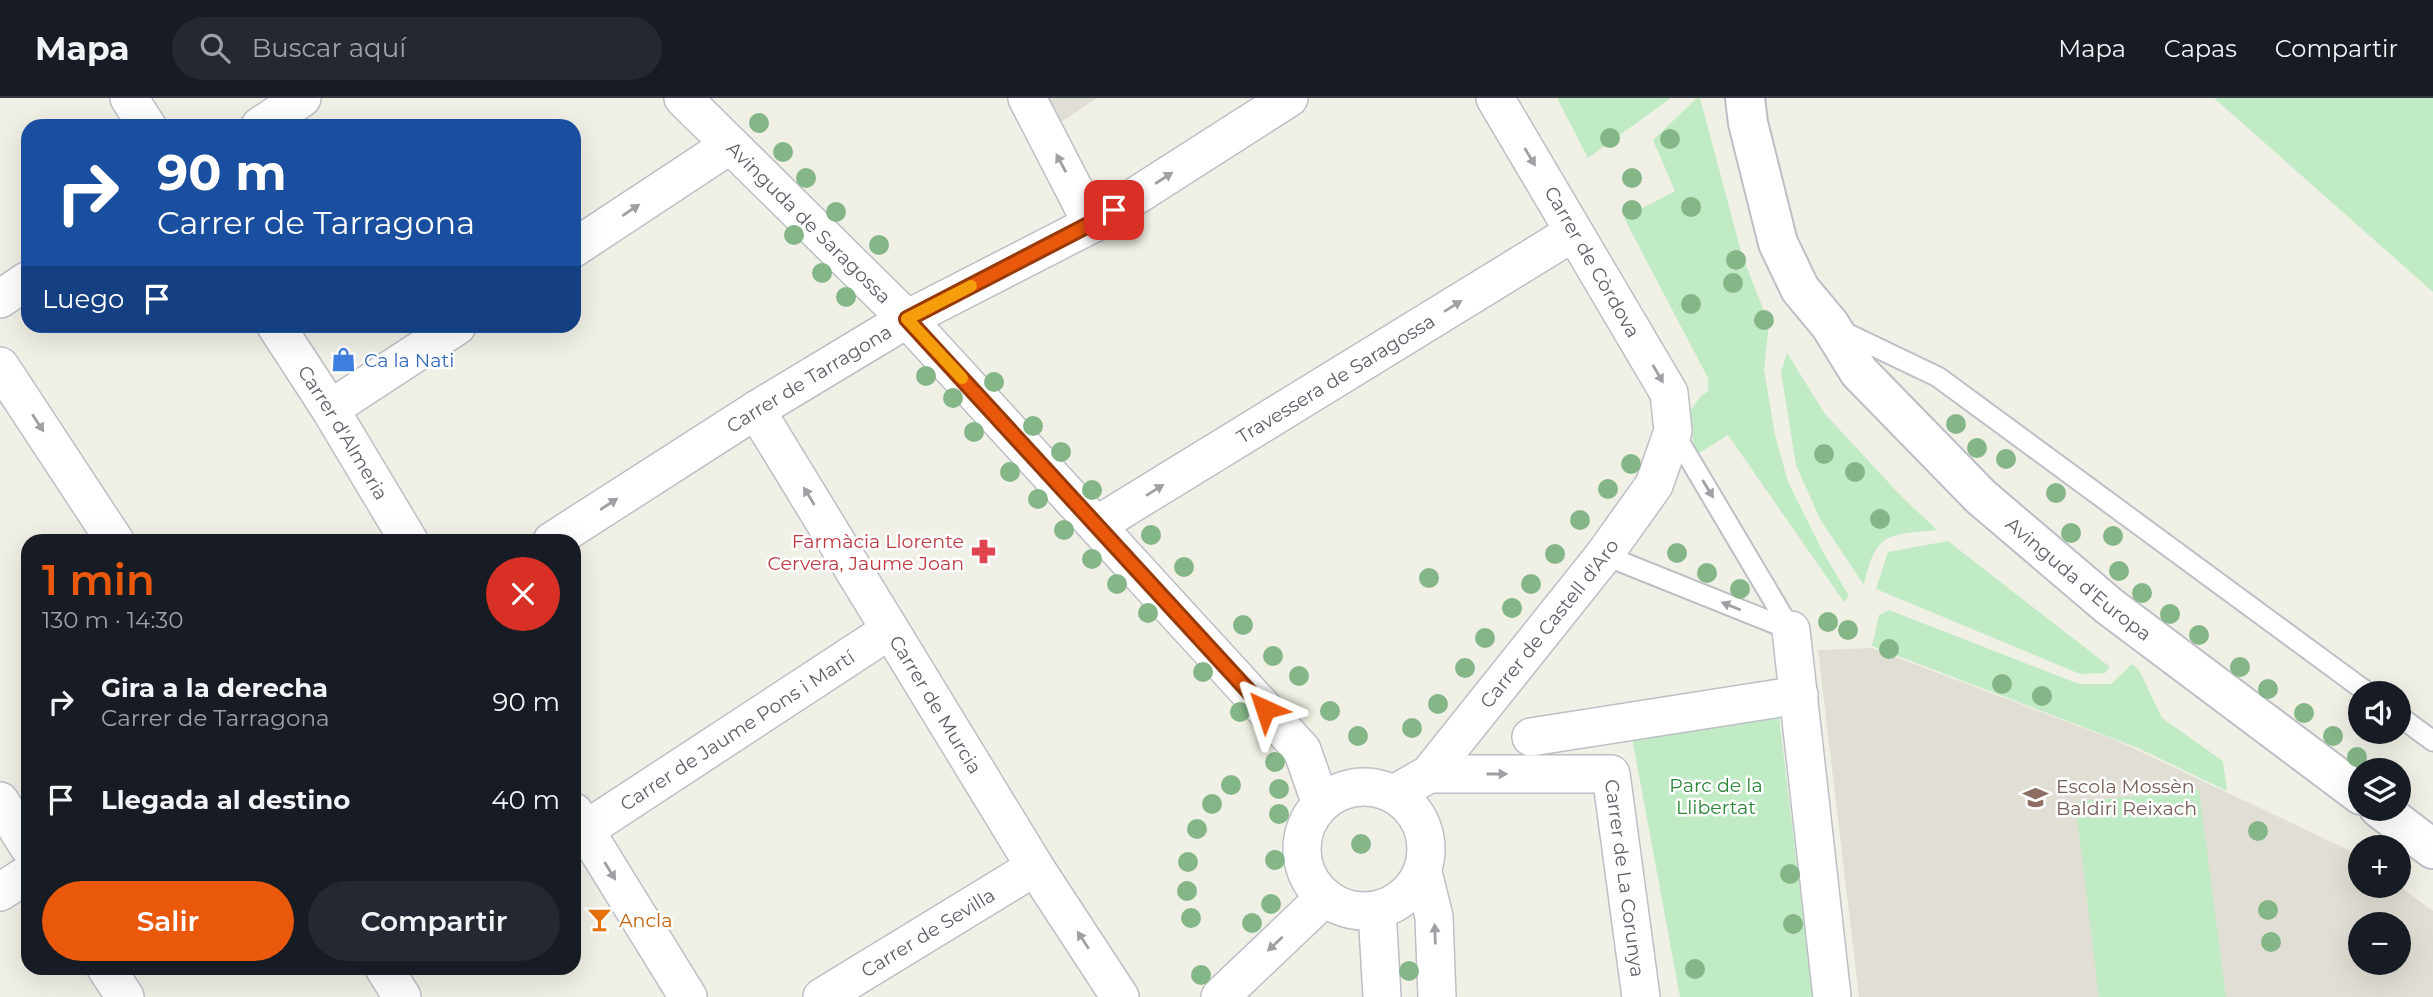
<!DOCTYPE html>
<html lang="es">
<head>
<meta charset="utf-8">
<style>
  :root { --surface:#171b24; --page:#242831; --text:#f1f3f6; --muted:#9ea1a6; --line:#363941; --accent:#ea580c }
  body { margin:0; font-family:Montserrat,sans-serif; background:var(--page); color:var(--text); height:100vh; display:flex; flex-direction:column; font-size:26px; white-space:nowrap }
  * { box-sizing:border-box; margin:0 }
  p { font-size:23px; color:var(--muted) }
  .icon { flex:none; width:38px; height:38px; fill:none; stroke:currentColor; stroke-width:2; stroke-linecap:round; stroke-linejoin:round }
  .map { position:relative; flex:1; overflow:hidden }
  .details { position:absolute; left:21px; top:436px; width:560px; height:441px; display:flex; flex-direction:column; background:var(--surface); border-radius:21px; box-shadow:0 7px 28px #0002 }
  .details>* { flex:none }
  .banner { position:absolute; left:21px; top:21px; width:560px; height:214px; border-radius:21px; box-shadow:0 7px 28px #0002; background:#1a4fa0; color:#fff; overflow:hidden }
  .controls { position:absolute; left:2348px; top:583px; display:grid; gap:14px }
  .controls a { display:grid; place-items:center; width:63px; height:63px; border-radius:50%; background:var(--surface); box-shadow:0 7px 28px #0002; font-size:35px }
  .pin { position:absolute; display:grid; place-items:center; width:60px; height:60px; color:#fff; margin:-30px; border-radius:14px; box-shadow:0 4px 10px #0006 }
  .me { position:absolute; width:77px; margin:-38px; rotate:318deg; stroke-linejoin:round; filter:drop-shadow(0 0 5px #0008) }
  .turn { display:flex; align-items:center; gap:24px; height:147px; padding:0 21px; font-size:32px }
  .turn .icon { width:91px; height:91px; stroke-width:2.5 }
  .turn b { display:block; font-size:49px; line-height:60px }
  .then { display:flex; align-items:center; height:66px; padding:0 21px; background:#0003; gap:14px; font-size:26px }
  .round { display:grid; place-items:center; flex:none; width:74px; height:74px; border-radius:37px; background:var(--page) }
  .summary { display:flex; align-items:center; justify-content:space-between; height:119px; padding:0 21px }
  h1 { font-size:42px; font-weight:600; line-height:52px; color:var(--accent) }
  .button { display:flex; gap:14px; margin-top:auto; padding:14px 21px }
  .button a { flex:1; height:80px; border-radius:42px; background:var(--accent); color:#fff; font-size:28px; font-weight:600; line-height:80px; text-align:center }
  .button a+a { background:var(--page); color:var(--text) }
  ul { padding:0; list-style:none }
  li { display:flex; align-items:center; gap:21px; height:98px; padding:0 21px }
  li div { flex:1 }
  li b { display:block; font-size:26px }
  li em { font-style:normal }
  header { display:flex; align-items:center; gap:42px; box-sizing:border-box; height:98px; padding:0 35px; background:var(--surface); border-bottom:2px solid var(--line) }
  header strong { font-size:33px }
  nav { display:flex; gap:38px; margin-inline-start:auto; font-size:24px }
  .search { width:490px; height:63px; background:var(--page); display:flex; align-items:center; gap:18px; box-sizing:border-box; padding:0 24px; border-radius:38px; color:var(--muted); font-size:26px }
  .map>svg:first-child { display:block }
  .education { fill:#e1dfd5; fill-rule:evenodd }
  .green { fill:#c0ebc4 }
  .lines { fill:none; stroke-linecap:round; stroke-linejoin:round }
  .lane-casing { stroke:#bdbfc6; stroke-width:23 }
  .street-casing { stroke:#bdbfc6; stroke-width:40 }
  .secondary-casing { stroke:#bbbec5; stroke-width:42 }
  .lane { stroke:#fff; stroke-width:19 }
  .street { stroke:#fff; stroke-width:37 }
  .secondary { stroke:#fff; stroke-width:38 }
  .tree { fill:#85b687 }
  .oneway { fill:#9ea0a4 }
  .route-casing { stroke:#983908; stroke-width:18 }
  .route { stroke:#ea580c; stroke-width:12 }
  .slow { stroke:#f59e0b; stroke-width:12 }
  .labels { text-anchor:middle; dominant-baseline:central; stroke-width:5; stroke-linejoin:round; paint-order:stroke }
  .street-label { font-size:19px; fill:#5d6168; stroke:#fff }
  .shop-label { font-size:19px; fill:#366cbe; stroke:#fff; text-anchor:start }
  .health-label { font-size:19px; fill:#be3a42; stroke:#fff; text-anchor:end }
  .park-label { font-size:19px; fill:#2d873a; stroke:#fff }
  .education-label { font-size:19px; fill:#785e54; stroke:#fff; text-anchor:start }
  .food-label { font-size:19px; fill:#c56008; stroke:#fff; text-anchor:start }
</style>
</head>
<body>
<header>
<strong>Mapa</strong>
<div class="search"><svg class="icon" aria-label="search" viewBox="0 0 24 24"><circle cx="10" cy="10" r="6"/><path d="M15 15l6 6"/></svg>Buscar aquí</div>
<nav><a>Mapa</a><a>Capas</a><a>Compartir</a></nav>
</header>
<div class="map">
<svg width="2433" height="899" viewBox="0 0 2433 899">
  <rect width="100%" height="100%" fill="#f1f0e6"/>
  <g class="education">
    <polygon points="1041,0 1097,0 1055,28"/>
    <path d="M1872,550L2118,643L2355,755L2361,759V788H2399L2433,813V899H1859L1818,552ZM2361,826H2399V864H2361Z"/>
  </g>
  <g class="green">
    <polygon points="1557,0 1671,0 1588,60"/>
    <polygon points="1697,0 1700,0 1742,157 1769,226 1764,272 1775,337 1788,384 1823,454 1849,498 1844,504 1728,337 1696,357 1688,316 1700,299 1708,293 1708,280 1624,120 1675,93 1653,42"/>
    <polygon points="2214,0 2433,0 2433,194"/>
    <path d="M1787,255L1825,316L1902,399L1937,432C1886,437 1876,434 1864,487L1820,421L1796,367L1781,274Z"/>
    <polygon points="1948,443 2110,569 2105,575 2080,576 1876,491 1888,454"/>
    <polygon points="1889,512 2079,586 2111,586 2132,566 2139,572 2162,620 2223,663 2227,693 2138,650 1872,548 1879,517"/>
    <polygon points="1778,611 1813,899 1680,899 1631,634"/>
    <polygon points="2199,692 2226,899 2099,899 2075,704"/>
  </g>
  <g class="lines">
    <defs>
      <g id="lane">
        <polyline points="1840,232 1938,279 2368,595"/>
        <polyline points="1604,457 1791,532 1673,333"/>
        <polyline points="2399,618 2433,643"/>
      </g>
      <g id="street">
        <polyline points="129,0 147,28"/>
        <path id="s1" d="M683,0L907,221L1302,652L1321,706"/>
        <polyline points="1027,0 1092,126"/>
        <polyline points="260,28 302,0"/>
        <polyline points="574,150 730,47"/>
        <polyline points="0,201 28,182"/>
        <path id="s2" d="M276,228L330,311L409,443"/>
        <polyline points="0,268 115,443"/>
        <polyline points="330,311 457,228"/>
        <path id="s3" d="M756,312L1035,769L1120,899"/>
        <path id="s4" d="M1097,427L1574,134"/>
        <path id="s5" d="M552,443L756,312L907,221L1092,126L1289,0"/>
        <polyline points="1791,532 1832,899"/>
        <polyline points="1531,639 1799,597"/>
        <path id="s6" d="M1429,676H1611L1641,899"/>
        <circle cx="1364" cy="751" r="62"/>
        <path id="s7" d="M1394,696L1429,676L1604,457L1654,387L1673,333L1669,295L1495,0"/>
        <polyline points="0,703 28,748"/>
        <polyline points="574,714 688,899"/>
        <path id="s8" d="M585,732L890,532"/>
        <polyline points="1423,774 1434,819 1437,899"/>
        <polyline points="0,794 28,776"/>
        <polyline points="1377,812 1382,899"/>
        <polyline points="106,870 125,899"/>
        <polyline points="384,870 402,899"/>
        <path id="s9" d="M822,899L1035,769"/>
        <polyline points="1220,899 1325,799"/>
      </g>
      <g id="secondary">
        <path id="s10" d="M1745,0L1748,25L1778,145L1800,191L1830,227L1859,274L1981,399L2109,508L2361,697"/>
        <polyline points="2379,710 2433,751"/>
      </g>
    </defs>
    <use href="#lane" class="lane-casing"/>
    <use href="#street" class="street-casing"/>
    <use href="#secondary" class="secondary-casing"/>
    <use href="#lane" class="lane"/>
    <use href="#street" class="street"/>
    <use href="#secondary" class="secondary"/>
  </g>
  <g class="tree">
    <circle cx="759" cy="25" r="10"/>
    <circle cx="1610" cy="40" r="10"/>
    <circle cx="1670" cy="41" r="10"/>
    <circle cx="783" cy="54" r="10"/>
    <circle cx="806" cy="80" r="10"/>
    <circle cx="1632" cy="80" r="10"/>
    <circle cx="1691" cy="109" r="10"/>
    <circle cx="1632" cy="112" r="10"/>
    <circle cx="836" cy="114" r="10"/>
    <circle cx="794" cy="137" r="10"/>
    <circle cx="879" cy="147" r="10"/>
    <circle cx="1736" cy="162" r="10"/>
    <circle cx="822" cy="175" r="10"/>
    <circle cx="1733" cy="185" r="10"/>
    <circle cx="846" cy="199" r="10"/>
    <circle cx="1691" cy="206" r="10"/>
    <circle cx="1764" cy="222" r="10"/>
    <circle cx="926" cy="278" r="10"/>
    <circle cx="994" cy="284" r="10"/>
    <circle cx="953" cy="300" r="10"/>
    <circle cx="1956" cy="326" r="10"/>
    <circle cx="1033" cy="328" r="10"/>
    <circle cx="974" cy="334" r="10"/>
    <circle cx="1977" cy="350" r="10"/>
    <circle cx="1061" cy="354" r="10"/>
    <circle cx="1824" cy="356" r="10"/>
    <circle cx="2006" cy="361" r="10"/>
    <circle cx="1631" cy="366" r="10"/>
    <circle cx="1010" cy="374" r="10"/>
    <circle cx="1855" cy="374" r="10"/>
    <circle cx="1608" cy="391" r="10"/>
    <circle cx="1092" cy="392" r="10"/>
    <circle cx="2056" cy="395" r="10"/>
    <circle cx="1038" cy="401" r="10"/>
    <circle cx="1880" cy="421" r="10"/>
    <circle cx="1580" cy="422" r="10"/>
    <circle cx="1064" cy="432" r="10"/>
    <circle cx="2071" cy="435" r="10"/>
    <circle cx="1151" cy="437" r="10"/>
    <circle cx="2113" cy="438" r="10"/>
    <circle cx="1677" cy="455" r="10"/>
    <circle cx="1555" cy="456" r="10"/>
    <circle cx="1092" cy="461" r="10"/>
    <circle cx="1184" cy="469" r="10"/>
    <circle cx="2119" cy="473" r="10"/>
    <circle cx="1707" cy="475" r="10"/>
    <circle cx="1429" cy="480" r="10"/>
    <circle cx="1117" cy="486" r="10"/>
    <circle cx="1531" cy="486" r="10"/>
    <circle cx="1740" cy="491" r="10"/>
    <circle cx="2142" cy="495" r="10"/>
    <circle cx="1512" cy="510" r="10"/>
    <circle cx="1148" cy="515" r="10"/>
    <circle cx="2170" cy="516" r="10"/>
    <circle cx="1828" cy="524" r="10"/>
    <circle cx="1243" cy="527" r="10"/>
    <circle cx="1848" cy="532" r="10"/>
    <circle cx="2199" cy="537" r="10"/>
    <circle cx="1485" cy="540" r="10"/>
    <circle cx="1889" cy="551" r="10"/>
    <circle cx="1273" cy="558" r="10"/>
    <circle cx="2240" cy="569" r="10"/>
    <circle cx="1465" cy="570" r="10"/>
    <circle cx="1203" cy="574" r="10"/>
    <circle cx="1299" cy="578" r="10"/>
    <circle cx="2002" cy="586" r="10"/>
    <circle cx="2268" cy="591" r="10"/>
    <circle cx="2042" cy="598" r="10"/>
    <circle cx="1438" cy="606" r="10"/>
    <circle cx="1330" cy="613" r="10"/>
    <circle cx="1240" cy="614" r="10"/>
    <circle cx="2304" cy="615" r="10"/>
    <circle cx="1412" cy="630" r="10"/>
    <circle cx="1358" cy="638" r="10"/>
    <circle cx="2333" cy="638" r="10"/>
    <circle cx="2357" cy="659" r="10"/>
    <circle cx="1275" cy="664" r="10"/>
    <circle cx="1231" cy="687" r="10"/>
    <circle cx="1279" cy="691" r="10"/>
    <circle cx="1212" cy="706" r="10"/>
    <circle cx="1279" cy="716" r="10"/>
    <circle cx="1197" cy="731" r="10"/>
    <circle cx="2258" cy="733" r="10"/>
    <circle cx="1361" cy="746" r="10"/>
    <circle cx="1275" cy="762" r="10"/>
    <circle cx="1188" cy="764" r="10"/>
    <circle cx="1790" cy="776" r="10"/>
    <circle cx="1187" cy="793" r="10"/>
    <circle cx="1271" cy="806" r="10"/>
    <circle cx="2268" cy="812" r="10"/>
    <circle cx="1191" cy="820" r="10"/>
    <circle cx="1252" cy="825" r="10"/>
    <circle cx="1793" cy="826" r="10"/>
    <circle cx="2271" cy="844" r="10"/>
    <circle cx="1695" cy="871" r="10"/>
    <circle cx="1409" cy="873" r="10"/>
    <circle cx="1201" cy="877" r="10"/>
  </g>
  <defs><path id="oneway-solid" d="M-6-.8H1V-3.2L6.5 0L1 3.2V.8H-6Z" transform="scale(1.75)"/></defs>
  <g class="oneway">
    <use href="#oneway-solid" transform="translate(1530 59) rotate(59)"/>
    <use href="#oneway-solid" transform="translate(1061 65) rotate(-118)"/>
    <use href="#oneway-solid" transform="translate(1164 80) rotate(-33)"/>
    <use href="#oneway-solid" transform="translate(631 112) rotate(-34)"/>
    <use href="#oneway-solid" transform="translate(1453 208) rotate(-32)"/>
    <use href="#oneway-solid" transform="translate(1658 276) rotate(60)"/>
    <use href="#oneway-solid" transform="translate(38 325) rotate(57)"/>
    <use href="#oneway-solid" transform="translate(1708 391) rotate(59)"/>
    <use href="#oneway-solid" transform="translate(1155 392) rotate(-32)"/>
    <use href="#oneway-solid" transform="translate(809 398) rotate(-121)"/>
    <use href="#oneway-solid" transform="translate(609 406) rotate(-33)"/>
    <use href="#oneway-solid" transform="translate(1731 508) rotate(-158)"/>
    <use href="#oneway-solid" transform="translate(1497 676)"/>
    <use href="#oneway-solid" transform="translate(610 773) rotate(58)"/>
    <use href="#oneway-solid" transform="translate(1435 836) rotate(-92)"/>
    <use href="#oneway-solid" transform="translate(1083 842) rotate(-123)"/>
    <use href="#oneway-solid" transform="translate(1275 846) rotate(137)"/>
  </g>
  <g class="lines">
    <defs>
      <polyline id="route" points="1114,112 1092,125 907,221 1265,611"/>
    </defs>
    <use href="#route" class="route-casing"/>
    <use href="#route" class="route"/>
    <polyline class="slow" points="962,280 907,221 971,188"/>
  </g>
  <defs>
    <symbol id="shop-bare" viewBox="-9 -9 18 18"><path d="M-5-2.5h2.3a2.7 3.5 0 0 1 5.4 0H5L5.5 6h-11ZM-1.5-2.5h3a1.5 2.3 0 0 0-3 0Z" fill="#3f7fe0" stroke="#fff" stroke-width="2.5" paint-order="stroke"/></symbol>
    <symbol id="pharmacy-bare" viewBox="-9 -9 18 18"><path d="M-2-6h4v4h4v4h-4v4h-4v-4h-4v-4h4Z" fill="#e0444e" stroke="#fff" stroke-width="2.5" paint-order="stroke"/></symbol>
    <symbol id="school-bare" viewBox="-9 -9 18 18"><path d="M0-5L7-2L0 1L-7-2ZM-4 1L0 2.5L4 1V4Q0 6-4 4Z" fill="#8d6e63" stroke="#fff" stroke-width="2.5" paint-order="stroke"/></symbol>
    <symbol id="bar-bare" viewBox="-9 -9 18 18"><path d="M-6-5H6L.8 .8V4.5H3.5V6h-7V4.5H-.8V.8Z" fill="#e8710a" stroke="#fff" stroke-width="2.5" paint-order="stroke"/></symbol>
  </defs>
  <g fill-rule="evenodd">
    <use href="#shop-bare" x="326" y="244" width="35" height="35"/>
    <use href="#pharmacy-bare" x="966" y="436" width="35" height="35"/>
    <use href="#school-bare" x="2018" y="682" width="35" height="35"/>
    <use href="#bar-bare" x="582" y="804" width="35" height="35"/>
  </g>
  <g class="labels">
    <g class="street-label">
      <text stroke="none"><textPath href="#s1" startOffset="177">Avinguda de Saragossa</textPath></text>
      <text transform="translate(1592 164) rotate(60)">Carrer de Còrdova</text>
      <text stroke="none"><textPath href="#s5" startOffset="304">Carrer de Tarragona</textPath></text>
      <text stroke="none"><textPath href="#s4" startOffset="280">Travessera de Saragossa</textPath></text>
      <text stroke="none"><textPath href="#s2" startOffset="126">Carrer d'Almeria</textPath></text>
      <text stroke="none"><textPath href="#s10" startOffset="604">Avinguda d'Europa</textPath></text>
      <text stroke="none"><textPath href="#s7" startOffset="233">Carrer de Castell d'Aro</textPath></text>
      <text stroke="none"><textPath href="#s3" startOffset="345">Carrer de Murcia</textPath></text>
      <text stroke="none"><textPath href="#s8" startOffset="182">Carrer de Jaume Pons i Martí</textPath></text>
      <text stroke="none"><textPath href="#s6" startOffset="287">Carrer de La Corunya</textPath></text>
      <text stroke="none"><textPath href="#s9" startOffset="124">Carrer de Sevilla</textPath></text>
    </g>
    <g class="shop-label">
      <text x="364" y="262">Ca la Nati</text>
    </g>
    <g class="health-label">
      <text x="964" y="443">Farmàcia Llorente<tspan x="964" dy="22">Cervera, Jaume Joan</tspan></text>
    </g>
    <g class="park-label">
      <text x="1716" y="687">Parc de la<tspan x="1716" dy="22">Llibertat</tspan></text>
    </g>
    <g class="education-label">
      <text x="2056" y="688">Escola Mossèn<tspan x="2056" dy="22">Baldiri Reixach</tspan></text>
    </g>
    <g class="food-label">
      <text x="619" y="822">Ancla</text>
    </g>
  </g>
</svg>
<div class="controls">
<a><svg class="icon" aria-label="sound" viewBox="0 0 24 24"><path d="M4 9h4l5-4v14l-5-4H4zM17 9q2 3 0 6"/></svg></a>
<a><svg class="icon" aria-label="layers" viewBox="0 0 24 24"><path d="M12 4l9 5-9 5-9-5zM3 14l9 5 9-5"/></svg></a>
<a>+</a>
<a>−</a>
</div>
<div class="pin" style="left:1114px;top:112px;background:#d93025"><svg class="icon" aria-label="arrive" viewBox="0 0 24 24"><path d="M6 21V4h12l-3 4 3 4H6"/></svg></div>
<svg class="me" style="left:1265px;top:611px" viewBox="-20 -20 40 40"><path d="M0-17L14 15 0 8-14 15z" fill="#ea580c" stroke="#fff" stroke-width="4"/></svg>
<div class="banner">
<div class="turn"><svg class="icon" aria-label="right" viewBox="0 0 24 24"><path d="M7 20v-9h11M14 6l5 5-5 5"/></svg><div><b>90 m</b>Carrer de Tarragona</div></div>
<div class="then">Luego<svg class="icon" aria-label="arrive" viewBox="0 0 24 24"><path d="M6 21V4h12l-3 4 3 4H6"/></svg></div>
</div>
<section class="details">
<div class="summary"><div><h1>1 min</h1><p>130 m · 14:30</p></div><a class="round" style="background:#d93025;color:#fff"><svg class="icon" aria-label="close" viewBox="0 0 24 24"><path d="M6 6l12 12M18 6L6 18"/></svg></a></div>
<ul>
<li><svg class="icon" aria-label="right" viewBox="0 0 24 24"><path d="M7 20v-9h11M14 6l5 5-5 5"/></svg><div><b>Gira a la derecha</b><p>Carrer de Tarragona</p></div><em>90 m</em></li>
<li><svg class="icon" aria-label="arrive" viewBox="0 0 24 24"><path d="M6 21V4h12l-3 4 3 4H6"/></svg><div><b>Llegada al destino</b></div><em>40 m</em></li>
</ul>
<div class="button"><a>Salir</a><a>Compartir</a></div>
</section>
</div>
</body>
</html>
